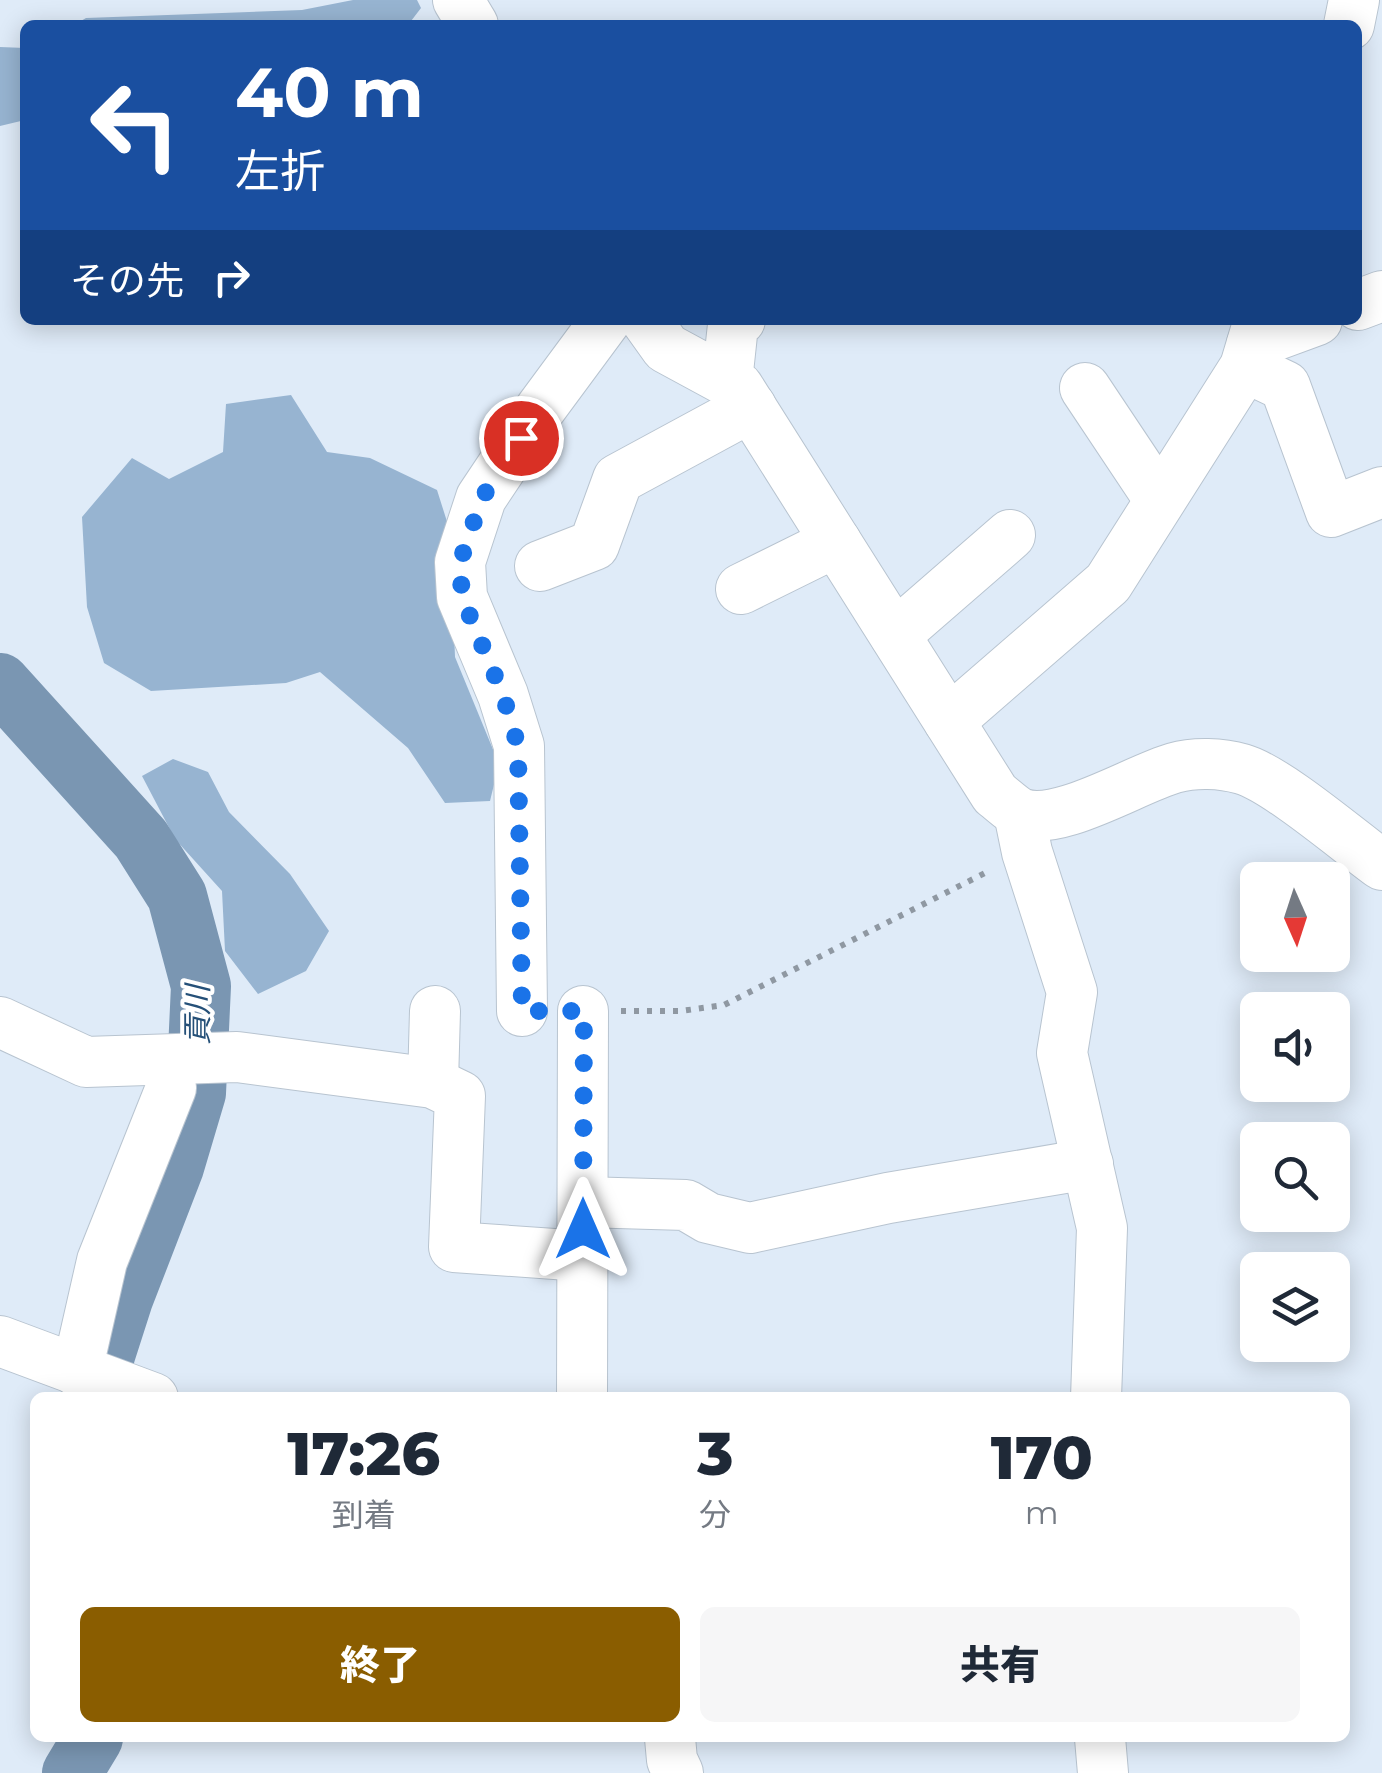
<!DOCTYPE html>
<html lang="ja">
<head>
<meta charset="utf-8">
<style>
  :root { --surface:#fff; --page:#f6f6f7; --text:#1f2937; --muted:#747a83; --accent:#8a5d00 }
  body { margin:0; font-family:Montserrat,"Noto Sans JP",sans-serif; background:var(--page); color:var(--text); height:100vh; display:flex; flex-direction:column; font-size:38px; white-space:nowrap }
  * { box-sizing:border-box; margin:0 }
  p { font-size:32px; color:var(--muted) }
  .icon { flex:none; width:55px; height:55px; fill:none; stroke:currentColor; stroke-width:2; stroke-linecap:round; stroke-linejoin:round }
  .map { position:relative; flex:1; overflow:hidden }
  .side { position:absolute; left:30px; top:1392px; width:1320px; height:350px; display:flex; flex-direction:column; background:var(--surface); border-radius:15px; box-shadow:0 5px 25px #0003 }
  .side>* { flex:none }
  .banner { position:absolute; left:20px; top:20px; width:1342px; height:305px; border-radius:15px; box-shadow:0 5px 25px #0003; background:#1a4fa0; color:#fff; overflow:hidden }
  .needle { width:65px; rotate:177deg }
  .fabs { position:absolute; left:1240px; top:862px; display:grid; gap:20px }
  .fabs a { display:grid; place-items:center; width:110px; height:110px; border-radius:15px; background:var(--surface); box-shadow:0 5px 25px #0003; font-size:50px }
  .pin { position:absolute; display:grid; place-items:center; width:85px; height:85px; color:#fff; margin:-42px; border:5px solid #fff; border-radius:50%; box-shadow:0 2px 10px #0007 }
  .me { position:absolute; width:110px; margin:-55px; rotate:0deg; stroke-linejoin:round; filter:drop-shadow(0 0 8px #0008) }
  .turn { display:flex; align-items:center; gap:35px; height:210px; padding:0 50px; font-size:45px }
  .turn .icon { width:130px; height:130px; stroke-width:2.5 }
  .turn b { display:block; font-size:70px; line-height:85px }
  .then { display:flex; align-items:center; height:95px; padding:0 50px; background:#0003; gap:20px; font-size:38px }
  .eta { display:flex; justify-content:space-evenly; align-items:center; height:170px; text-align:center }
  .eta b { font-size:60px; font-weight:800; line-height:70px }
  .action { display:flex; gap:20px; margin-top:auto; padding:20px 50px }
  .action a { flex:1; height:115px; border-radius:15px; background:var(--accent); color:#fff; font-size:40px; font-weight:800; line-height:115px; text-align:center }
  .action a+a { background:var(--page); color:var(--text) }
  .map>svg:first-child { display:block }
  .forest { fill:#97b4d1 }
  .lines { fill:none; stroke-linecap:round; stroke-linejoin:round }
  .river { stroke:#7a96b2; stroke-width:60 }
  .minor-casing { stroke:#b8c4d0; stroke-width:52 }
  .path { stroke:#8f98a2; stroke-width:6; stroke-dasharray:5 8; stroke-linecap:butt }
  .minor { stroke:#fff; stroke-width:50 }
  .route { stroke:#1a73e8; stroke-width:18; stroke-dasharray:0 32.4 }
  .labels { text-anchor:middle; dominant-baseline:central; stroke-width:8; stroke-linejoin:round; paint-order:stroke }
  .water-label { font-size:30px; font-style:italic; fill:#255078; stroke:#fff }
</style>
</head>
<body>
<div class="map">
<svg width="1382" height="1773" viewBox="0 0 1382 1773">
  <rect width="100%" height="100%" fill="#dfebf8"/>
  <g class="forest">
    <polygon points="353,0 417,0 421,8 408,25 74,25 86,18 302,10"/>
    <polygon points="0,47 25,48 25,120 0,126"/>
    <polygon points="291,395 327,452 370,458 437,490 450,531 455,657 499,764 490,801 445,803 408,748 320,672 286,683 151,691 104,663 87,607 82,517 132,458 169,479 223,452 226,404"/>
    <polygon points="173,759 208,772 229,812 290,874 329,931 306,971 258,994 225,951 222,891 175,839 142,776"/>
  </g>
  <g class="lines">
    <g class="river">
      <polyline points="0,683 141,839 177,896 201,986 196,1093 174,1167 123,1299 105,1355 98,1398"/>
      <polyline points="72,1773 93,1738"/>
    </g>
    <defs>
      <g id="minor">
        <polyline points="458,0 473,25"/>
        <polyline points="1349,25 1354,0"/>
        <polyline points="1358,305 1382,296"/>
        <path d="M646,320L666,348L738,387L995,794C1003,800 1012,809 1020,813C1058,828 1135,779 1174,768C1195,762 1221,763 1242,769C1277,779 1350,842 1382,865"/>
        <polyline points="1252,344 1317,320"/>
        <polyline points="1245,367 1285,386 1331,512 1382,492"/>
        <polyline points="727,381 733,325 740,320"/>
        <polyline points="1085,388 1159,499"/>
        <polyline points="540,566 594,545 618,479 751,407"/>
        <polyline points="741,589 836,542"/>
        <polyline points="895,635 1010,535"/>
        <polyline points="949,721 1108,583 1245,367 1259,320"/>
        <polyline points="1019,813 1027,852 1072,992 1062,1053 1102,1228 1096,1398"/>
        <polyline points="522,1011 519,746 503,695 462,597 460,562 481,498 541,408 606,320"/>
        <polyline points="0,1022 86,1062 237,1057 433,1083 460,1096 454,1247 583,1256"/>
        <polyline points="433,1083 435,1011"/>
        <polyline points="583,1202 686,1205 708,1218 750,1228 888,1198 1088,1164"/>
        <polyline points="0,1341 153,1398"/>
        <polyline points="77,1371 102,1261 171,1088 167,1062"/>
        <polyline points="582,1398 583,1011"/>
        <polyline points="670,1738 672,1760 678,1773"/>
        <polyline points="1100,1738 1103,1773"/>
      </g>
    </defs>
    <use href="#minor" class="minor-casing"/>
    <polyline class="path" points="621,1011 681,1011 724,1005 991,870"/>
    <use href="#minor" class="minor"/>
  </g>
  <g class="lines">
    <polyline class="route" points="521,438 482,498 460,562 462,597 503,695 518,746 522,1011 584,1011 583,1229"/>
  </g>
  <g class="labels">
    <g class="water-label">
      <text transform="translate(197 1015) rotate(-90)">貢川</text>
    </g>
  </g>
</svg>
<div class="fabs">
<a><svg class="needle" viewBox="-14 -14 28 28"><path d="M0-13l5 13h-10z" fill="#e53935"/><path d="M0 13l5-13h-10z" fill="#747a83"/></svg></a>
<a><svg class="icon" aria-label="sound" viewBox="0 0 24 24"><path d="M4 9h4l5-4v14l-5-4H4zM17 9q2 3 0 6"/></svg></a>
<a><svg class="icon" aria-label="search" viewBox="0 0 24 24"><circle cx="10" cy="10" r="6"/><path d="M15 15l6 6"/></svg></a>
<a><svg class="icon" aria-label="layers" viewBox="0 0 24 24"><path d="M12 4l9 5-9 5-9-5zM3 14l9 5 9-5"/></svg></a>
</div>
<div class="pin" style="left:521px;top:438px;background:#d93025"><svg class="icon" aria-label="arrive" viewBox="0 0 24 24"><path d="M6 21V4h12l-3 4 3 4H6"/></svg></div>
<svg class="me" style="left:583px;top:1229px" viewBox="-20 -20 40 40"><path d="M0-17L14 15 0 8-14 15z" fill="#1a73e8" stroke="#fff" stroke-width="4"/></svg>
<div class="banner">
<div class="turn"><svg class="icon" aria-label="left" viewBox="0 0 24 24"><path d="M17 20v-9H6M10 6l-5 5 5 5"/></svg><div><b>40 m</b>左折</div></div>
<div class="then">その先<svg class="icon" aria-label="right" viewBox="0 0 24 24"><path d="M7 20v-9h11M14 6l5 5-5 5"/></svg></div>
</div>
<section class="side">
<div class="eta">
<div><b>17:26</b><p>到着</p></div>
<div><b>3</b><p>分</p></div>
<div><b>170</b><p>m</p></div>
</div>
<div class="action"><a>終了</a><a>共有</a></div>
</section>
</div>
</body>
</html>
